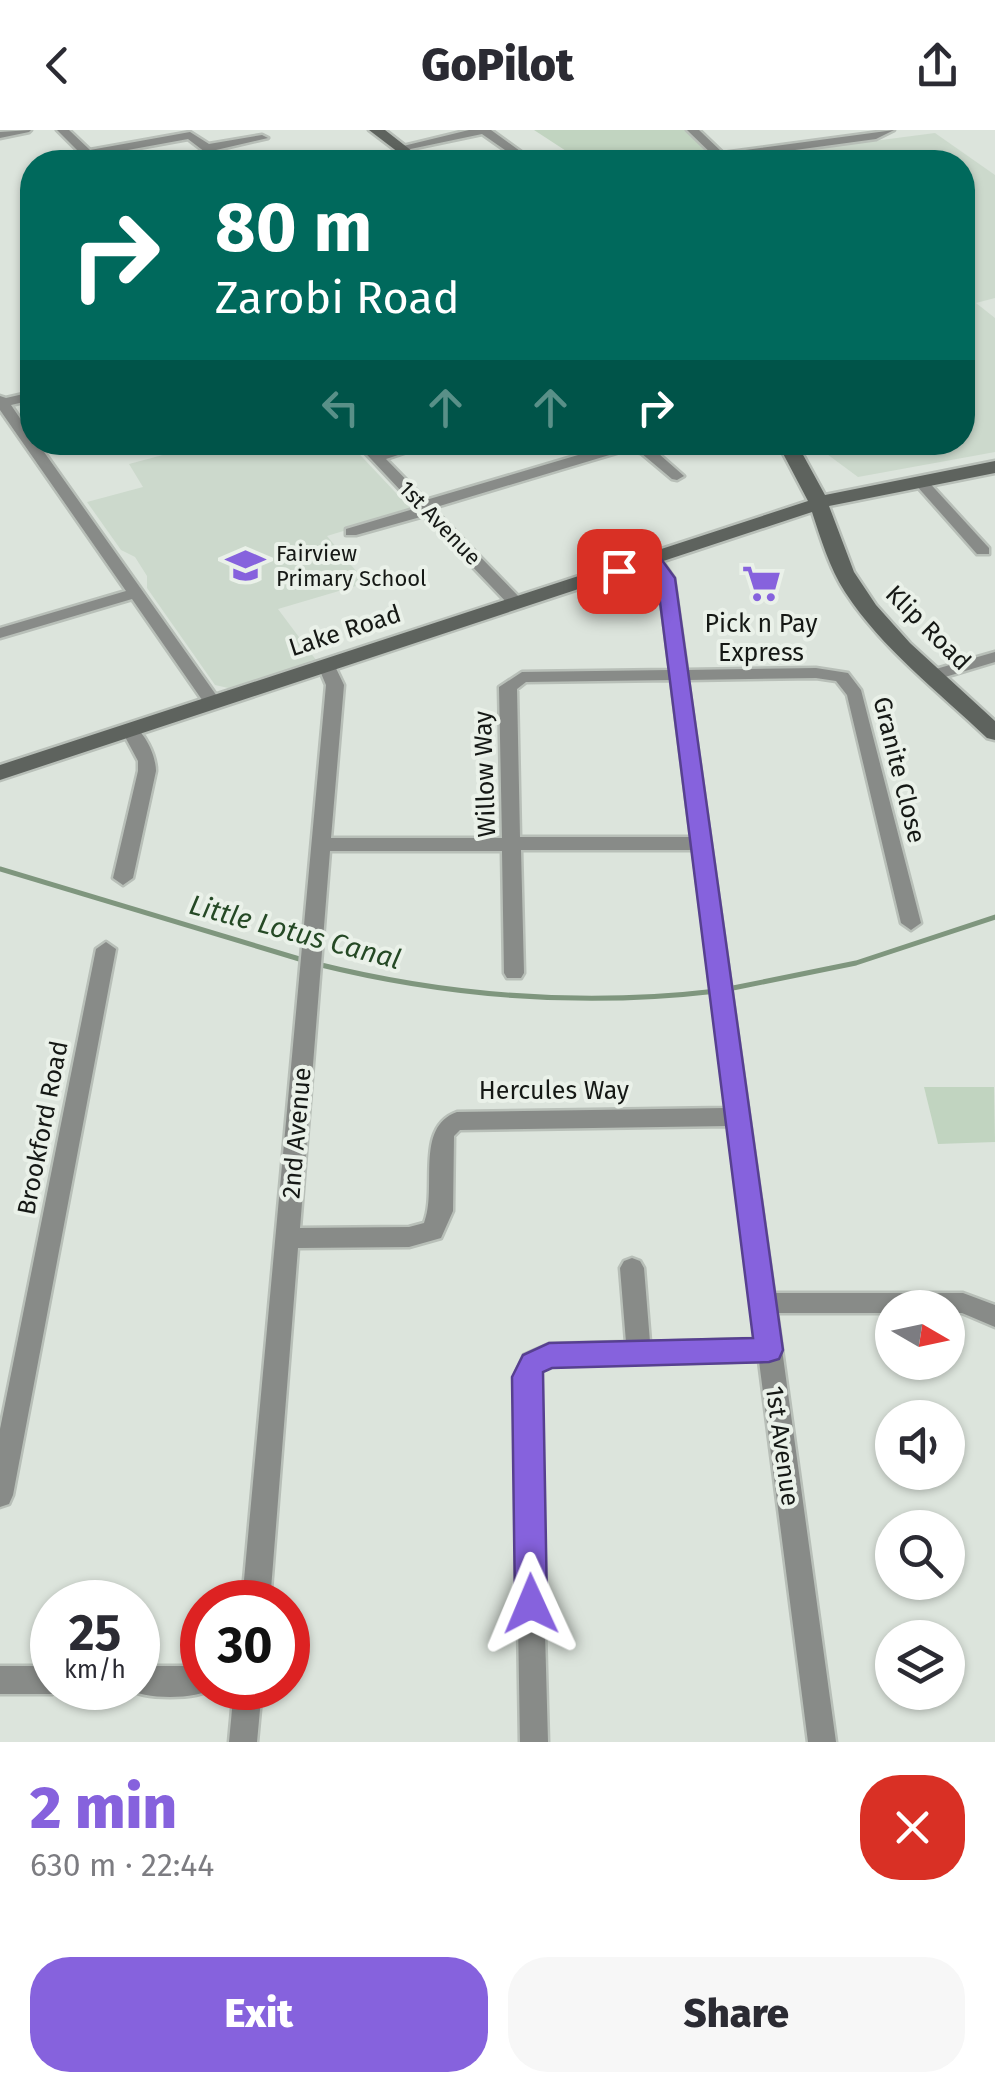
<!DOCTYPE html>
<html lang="en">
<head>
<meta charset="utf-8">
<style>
  :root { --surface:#fff; --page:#f7f7f7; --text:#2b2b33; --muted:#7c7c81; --accent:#8662dd }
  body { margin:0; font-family:"Fira Sans",sans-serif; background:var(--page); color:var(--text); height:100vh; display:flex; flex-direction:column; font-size:38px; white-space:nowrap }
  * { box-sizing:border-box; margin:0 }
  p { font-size:32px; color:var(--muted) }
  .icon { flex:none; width:55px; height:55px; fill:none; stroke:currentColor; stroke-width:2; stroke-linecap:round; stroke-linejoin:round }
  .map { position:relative; height:1612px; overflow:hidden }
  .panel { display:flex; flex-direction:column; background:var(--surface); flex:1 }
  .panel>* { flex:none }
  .guide { position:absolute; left:20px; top:20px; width:955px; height:305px; border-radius:40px; box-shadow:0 2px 8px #0004; background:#00695c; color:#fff; overflow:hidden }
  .needle { width:65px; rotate:99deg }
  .tools { position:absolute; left:875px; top:1160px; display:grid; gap:20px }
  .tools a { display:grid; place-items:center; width:90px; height:90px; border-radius:50%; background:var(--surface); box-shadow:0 2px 8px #0004; font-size:50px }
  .speed { position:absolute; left:30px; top:1450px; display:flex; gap:20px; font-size:50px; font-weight:700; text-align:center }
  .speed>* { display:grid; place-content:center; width:130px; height:130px; border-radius:50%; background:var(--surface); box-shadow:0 2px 8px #0004; line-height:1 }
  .speed small { font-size:25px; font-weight:400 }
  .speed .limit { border:15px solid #d22; background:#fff; color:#111 }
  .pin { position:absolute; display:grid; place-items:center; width:85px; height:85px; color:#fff; margin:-42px; border-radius:20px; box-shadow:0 5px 15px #0006 }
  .me { position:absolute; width:110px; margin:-55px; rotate:359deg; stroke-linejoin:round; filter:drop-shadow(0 0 8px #0008) }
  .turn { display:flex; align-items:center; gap:35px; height:210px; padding:0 30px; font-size:45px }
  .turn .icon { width:130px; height:130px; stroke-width:2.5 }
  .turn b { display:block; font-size:70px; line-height:85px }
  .lanes { display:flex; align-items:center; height:95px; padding:0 30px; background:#0003; justify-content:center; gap:50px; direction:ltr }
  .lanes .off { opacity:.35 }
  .round { display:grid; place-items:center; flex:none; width:105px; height:105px; border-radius:40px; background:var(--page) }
  .summary { display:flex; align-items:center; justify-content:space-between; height:170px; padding:0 30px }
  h1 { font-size:60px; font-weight:800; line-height:75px; color:var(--accent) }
  .primary-button { display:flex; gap:20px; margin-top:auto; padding:20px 30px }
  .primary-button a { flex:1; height:115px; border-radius:40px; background:var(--accent); color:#fff; font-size:40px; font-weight:800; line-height:115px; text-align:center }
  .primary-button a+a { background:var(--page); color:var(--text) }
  header { display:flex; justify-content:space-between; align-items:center; height:130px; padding:0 30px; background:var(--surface); font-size:45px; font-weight:800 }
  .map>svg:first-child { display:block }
  .built { fill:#ccd9cc }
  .green { fill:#c1d4c0 }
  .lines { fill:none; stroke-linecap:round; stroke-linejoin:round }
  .stream { stroke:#7f967e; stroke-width:5 }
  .street-casing { stroke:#b8bfb8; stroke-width:5 }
  .secondary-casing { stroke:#b8bfb8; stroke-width:5 }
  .street { fill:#888b88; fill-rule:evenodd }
  .secondary { fill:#5e635e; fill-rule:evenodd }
  .route { fill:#8662dd; stroke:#574090; stroke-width:2.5 }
  .labels { text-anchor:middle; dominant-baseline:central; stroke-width:8; stroke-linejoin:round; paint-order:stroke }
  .far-street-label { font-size:22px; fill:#151815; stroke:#eaf1e9 }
  .far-poi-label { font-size:22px; fill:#151815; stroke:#eaf1e9; text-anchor:start }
  .poi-label { font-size:25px; fill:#151815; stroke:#eaf1e9 }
  .street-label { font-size:25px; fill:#151815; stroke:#eaf1e9 }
  .water-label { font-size:28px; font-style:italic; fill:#254925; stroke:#eaf1e9 }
</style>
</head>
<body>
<header><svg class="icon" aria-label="back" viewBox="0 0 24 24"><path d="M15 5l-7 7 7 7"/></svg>GoPilot<svg class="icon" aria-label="share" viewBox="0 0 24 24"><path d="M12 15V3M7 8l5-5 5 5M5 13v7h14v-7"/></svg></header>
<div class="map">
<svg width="995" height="1612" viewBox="0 0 995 1612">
  <rect width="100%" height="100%" fill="#dce4dc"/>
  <g class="built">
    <polygon points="935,3 995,45 995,168 976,173 995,188 995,322 858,347 812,313 962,312 962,32 737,32 734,29"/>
    <polygon points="348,312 412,380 327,406 366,453 278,479 316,530 233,559 215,555 147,458 147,446 135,427 121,420 87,372 143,357 129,334 208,313"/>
  </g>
  <g class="green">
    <polygon points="534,0 688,0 709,21 676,25 680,31 668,32 583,32"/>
    <polygon points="924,957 994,957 995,1012 938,1014"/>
  </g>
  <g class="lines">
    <g class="stream">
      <polyline points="0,739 306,831"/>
      <path d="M317,834C450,867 581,877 717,861"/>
      <polyline points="728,859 856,833 995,787"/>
    </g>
    <defs>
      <g id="street">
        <polygon points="31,0 29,2 0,8 0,2"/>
        <polygon points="57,0 69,0 90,20 190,2 209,14 262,5 268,8 216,20 229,32 218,32 188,9 95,26 100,32 89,32"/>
        <polygon points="469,0 491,0 535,32 522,32 482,4 401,21 395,18"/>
        <polygon points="687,0 699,0 723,23 894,0 876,9 730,29 731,32 720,32"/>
        <polygon points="32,262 32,270 11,275 32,306 32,312 37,312 219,569 222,573 219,577 207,577 132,469 0,508 0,498 126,461 0,280 0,266 6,268"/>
        <polygon points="355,312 371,312 379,322 412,312 437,312 386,329 426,370 622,312 650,316 684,346 677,350 672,349 641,323 626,320 433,378 523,471 523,477 511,477 424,386 356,405 346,405 346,399 417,378"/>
        <polygon points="920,347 925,348 989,418 989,424 977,424 915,354 913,351"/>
        <path d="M653,425L659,427L674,448L687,540L816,538L848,543L861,560L921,793L911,800L901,793L847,565L836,551L816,548L688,550L774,1163H963L995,1175V1197L962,1183H948V1178H892V1183H777L836,1612H808L759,1231L551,1236L542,1241L538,1247L548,1612H520L514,1247L524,1225L549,1214L626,1212L620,1138L624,1131L632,1128L640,1131L644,1138L650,1212L756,1209L728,996L460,1000L454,1006L453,1081L441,1108L409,1117L298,1118L270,1472H242L326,555L318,536L321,532H333L344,555L331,708H502L499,557L522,542L670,540L658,448L645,430ZM671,550L691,707H520L517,559L526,552ZM521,720H693L726,978L457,982C414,997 438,1059 424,1093L409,1097L300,1098L330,721H502L504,843L507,848H521L524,843Z"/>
        <polygon points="995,522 995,532 935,550 926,545 929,541"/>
        <path d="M131,595C145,601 156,626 156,641L133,748L123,755L113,748L138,641V631L122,601Z"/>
        <polygon points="106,812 116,819 13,1365 9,1374 0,1377 0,1299 96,819"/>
        <polygon points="0,1536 52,1536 52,1558 63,1558 52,1564 0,1564"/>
        <path d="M138,1536H202V1558H213C197,1570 143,1570 127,1558H138Z"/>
        <polygon points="234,1558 262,1558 257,1612 229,1612"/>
      </g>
      <g id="secondary">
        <polygon points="369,0 385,0 426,32 411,32"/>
        <path d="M777,312H796L825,365L995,331V343L829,376L854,442L876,475L910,513L995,591V610L987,608C938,561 882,519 845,462C829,437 821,409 812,382L0,650V635L808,371Z"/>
      </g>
    </defs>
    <use href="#street" class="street-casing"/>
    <use href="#secondary" class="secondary-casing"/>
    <use href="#street" class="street"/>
    <use href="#secondary" class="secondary"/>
  </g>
  <polygon class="route" points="653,424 659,426 675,448 783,1220 779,1229 769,1232 552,1238 543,1242 547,1474 542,1485 531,1490 520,1485 515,1474 512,1247 523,1225 549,1213 753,1208 657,448 649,437 619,446 610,441"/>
  <defs>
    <symbol id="school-bare" viewBox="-9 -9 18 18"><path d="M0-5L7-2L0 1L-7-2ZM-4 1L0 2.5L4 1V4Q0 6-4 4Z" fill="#8662dd" stroke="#eaf1e9" stroke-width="2.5" paint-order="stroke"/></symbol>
    <symbol id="supermarket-bare" viewBox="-9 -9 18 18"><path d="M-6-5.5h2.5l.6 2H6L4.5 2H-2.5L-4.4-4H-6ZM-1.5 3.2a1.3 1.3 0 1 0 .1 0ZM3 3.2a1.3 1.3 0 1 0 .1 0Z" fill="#8662dd" stroke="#eaf1e9" stroke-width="2.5" paint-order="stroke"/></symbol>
  </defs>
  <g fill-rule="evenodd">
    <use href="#school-bare" x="218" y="408" width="55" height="55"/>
    <use href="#supermarket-bare" x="734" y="426" width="55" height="55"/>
  </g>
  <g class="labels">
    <g class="far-street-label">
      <text transform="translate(440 393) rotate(46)">1st Avenue</text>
    </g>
    <g class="far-poi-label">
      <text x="276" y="423">Fairview<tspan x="276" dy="25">Primary School</tspan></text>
    </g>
    <g class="poi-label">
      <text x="761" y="494">Pick n Pay<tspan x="761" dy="29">Express</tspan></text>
    </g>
    <g class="street-label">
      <text transform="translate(928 498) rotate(45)">Klip Road</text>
      <text transform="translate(345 501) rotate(-18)">Lake Road</text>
      <text transform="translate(899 640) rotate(76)">Granite Close</text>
      <text transform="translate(485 644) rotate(-92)">Willow Way</text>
      <text x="554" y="961">Hercules Way</text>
      <text transform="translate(43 998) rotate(-79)">Brookford Road</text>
      <text transform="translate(297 1003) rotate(-85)">2nd Avenue</text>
      <text transform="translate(782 1316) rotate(82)">1st Avenue</text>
    </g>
    <g class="water-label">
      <text transform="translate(295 802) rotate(15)">Little Lotus Canal</text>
    </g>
  </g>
</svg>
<div class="tools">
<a><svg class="needle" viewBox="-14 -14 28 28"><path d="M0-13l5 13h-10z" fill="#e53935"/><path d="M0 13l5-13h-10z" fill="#7c7c81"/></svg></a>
<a><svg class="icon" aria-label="sound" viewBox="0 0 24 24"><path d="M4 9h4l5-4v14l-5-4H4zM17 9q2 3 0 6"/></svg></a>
<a><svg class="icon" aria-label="search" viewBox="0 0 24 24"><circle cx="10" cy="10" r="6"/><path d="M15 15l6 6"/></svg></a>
<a><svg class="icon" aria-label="layers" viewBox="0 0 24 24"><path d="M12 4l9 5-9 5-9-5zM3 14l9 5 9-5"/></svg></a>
</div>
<div class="speed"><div>25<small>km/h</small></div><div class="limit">30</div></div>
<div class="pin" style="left:619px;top:441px;background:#d93025"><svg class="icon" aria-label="arrive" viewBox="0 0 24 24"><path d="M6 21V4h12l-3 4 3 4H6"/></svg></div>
<svg class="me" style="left:531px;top:1474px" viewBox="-20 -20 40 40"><path d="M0-17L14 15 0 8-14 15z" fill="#8662dd" stroke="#fff" stroke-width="4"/></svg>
<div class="guide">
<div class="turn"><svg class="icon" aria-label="right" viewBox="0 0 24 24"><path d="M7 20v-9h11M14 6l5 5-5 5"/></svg><div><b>80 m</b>Zarobi Road</div></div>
<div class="lanes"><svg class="icon off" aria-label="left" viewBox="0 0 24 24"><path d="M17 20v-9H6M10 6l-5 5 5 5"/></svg><svg class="icon off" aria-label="ahead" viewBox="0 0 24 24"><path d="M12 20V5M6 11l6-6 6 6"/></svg><svg class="icon off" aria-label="ahead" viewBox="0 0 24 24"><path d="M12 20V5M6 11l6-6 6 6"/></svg><svg class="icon" aria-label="right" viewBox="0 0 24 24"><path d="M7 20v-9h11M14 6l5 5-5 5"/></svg></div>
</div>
</div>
<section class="panel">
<div class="summary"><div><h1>2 min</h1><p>630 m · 22:44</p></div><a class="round" style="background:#d93025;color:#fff"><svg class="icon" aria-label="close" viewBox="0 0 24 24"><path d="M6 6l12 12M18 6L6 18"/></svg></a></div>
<div class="primary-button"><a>Exit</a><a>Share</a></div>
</section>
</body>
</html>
